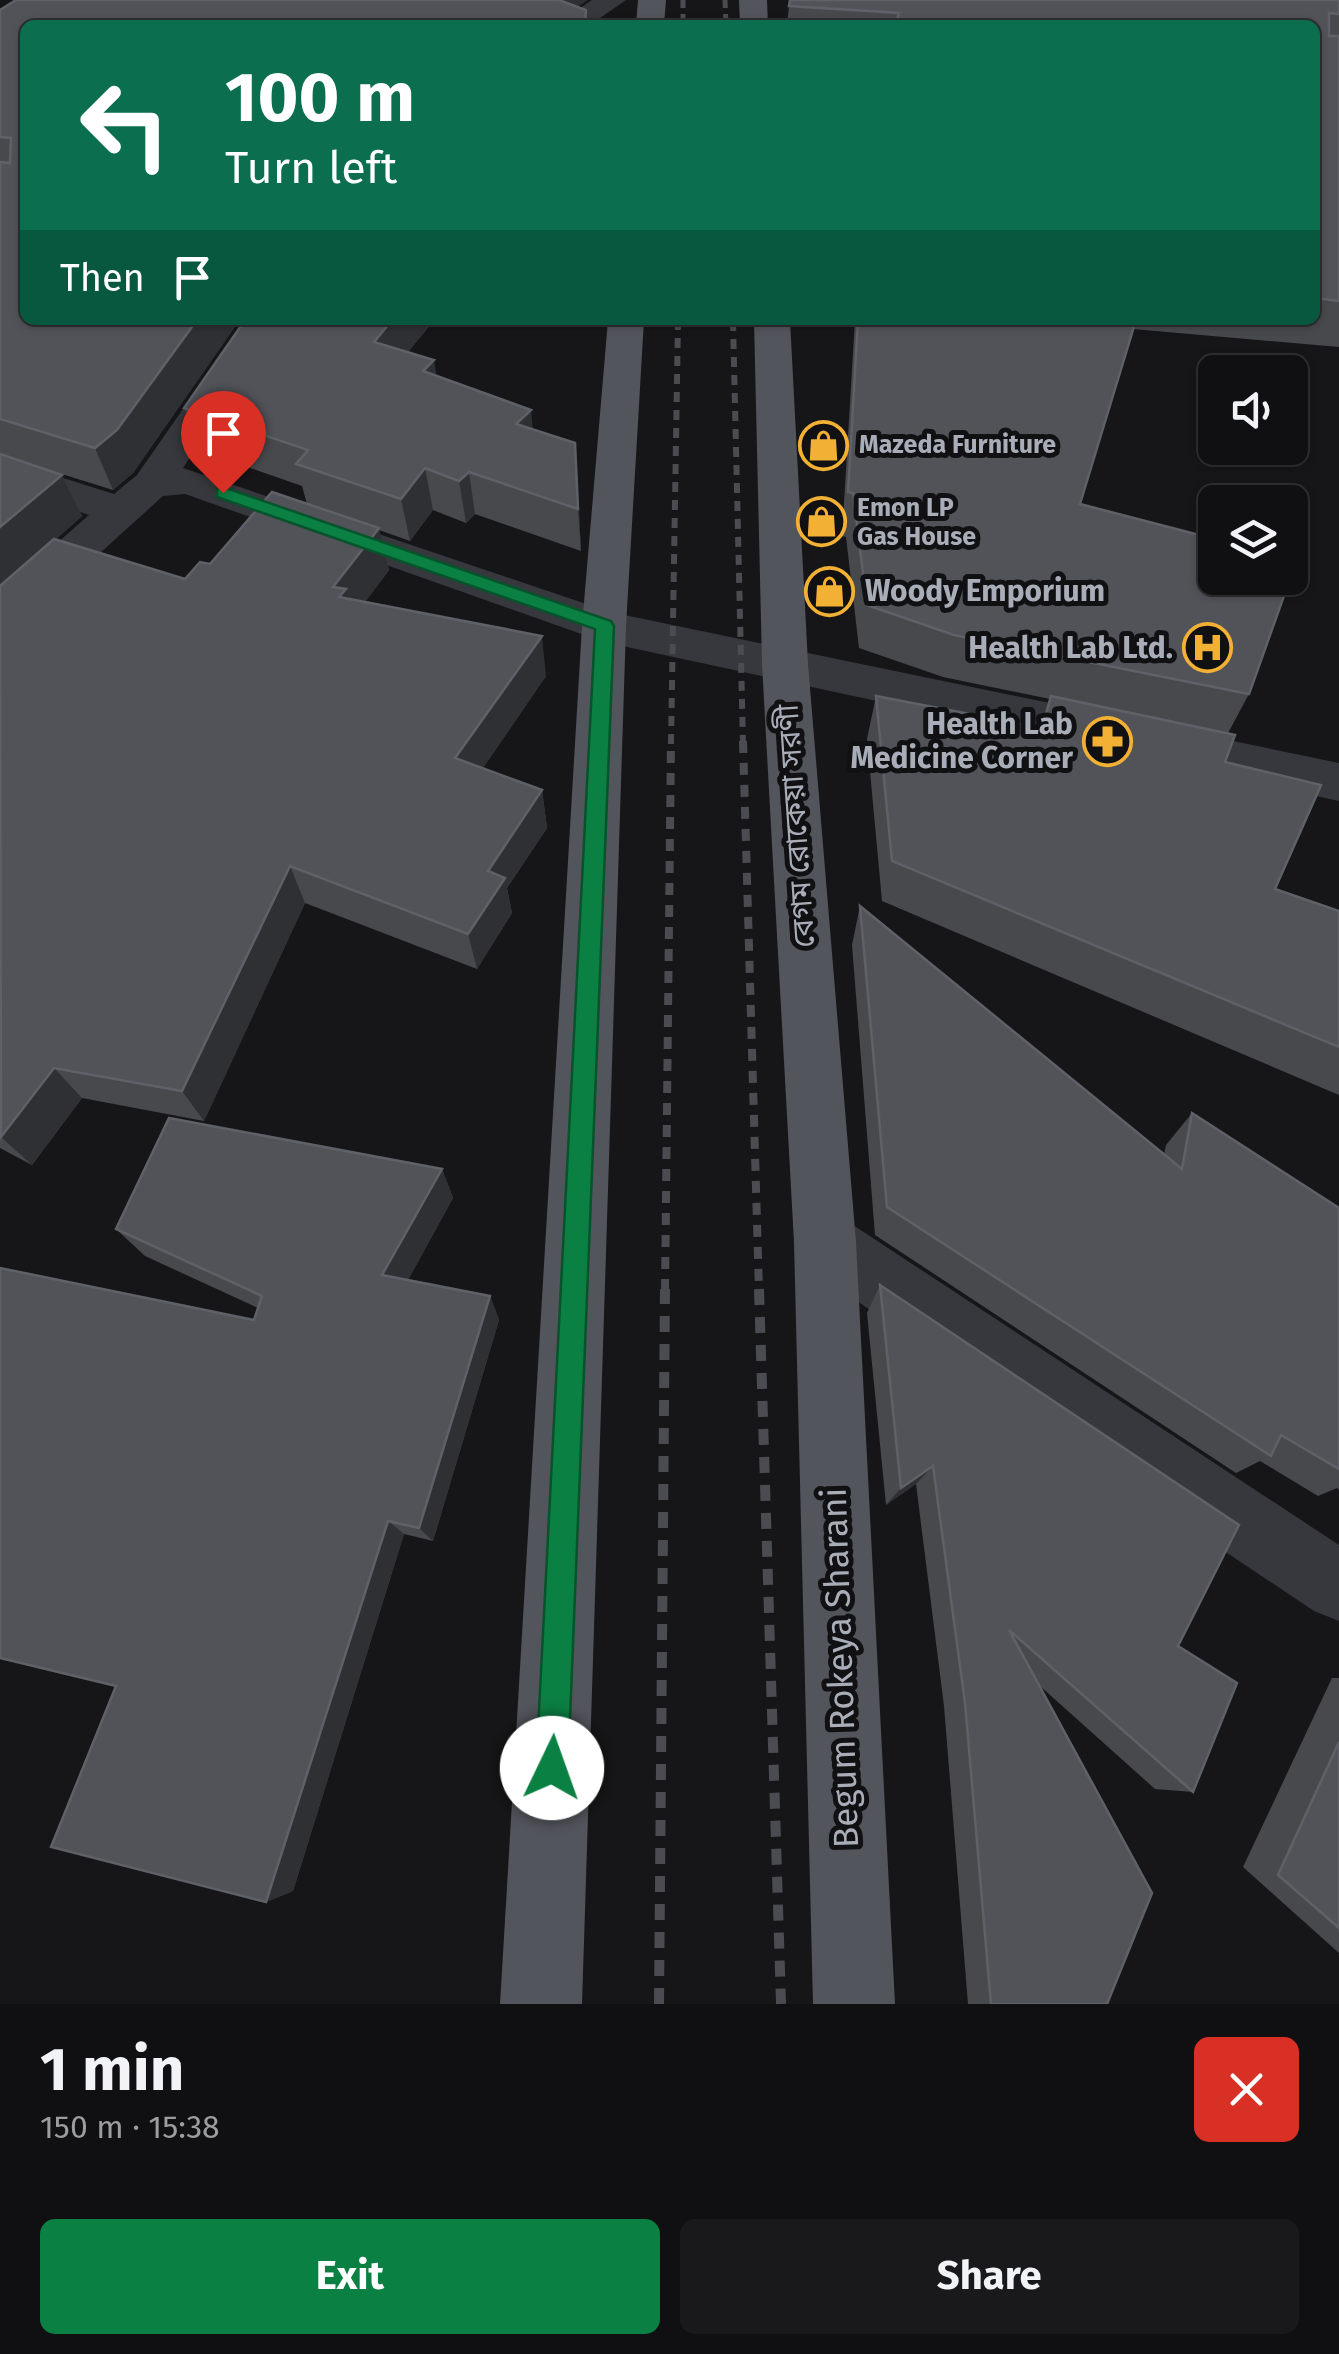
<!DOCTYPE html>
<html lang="en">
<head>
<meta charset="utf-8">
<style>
  :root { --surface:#101012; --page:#19191b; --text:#f1f3f6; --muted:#9c9d9f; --line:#303032; --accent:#0b8043 }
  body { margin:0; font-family:"Fira Sans","Noto Sans Bengali",sans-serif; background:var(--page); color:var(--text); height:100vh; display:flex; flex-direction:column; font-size:38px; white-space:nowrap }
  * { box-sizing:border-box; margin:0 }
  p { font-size:32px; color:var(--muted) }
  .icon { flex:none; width:55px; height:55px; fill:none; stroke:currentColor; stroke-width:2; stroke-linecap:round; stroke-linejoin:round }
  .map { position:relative; height:2004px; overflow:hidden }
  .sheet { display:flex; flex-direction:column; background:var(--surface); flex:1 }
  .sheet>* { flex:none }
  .top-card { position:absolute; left:20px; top:20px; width:1300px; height:305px; border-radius:15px; box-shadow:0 2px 8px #0004,0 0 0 2px var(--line); background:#0b6e4f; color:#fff; overflow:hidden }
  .tools { position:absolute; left:1198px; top:355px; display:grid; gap:20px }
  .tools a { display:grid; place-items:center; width:110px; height:110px; border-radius:15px; background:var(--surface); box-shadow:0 2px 8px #0004,0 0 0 2px var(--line); font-size:50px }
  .pin { position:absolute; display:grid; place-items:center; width:85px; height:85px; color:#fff; margin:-102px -42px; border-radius:50% 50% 50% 0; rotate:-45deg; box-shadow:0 0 10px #0007 }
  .pin .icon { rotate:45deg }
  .me { position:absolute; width:110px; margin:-55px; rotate:3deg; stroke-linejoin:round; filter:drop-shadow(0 0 8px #0008) }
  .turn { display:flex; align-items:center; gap:35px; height:210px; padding:0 40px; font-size:45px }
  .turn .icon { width:130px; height:130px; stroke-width:2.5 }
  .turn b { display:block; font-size:70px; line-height:85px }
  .then { display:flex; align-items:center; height:95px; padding:0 40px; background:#0003; gap:20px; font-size:38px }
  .round { display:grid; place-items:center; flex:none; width:105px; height:105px; border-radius:15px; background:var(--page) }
  .overview { display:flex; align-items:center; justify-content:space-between; height:170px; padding:0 40px }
  h1 { font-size:60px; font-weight:700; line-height:75px }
  .button { display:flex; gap:20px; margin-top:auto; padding:20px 40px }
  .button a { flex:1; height:115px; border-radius:15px; background:var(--accent); color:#fff; font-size:40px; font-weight:700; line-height:115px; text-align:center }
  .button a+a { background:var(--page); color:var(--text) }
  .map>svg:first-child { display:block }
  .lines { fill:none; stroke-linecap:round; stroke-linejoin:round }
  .minor { fill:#37383d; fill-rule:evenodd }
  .primary { fill:#53555c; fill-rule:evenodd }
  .rail-far3 { stroke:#4a4c52; stroke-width:5; stroke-dasharray:8 6; stroke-linecap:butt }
  .rail-far2 { stroke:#4a4c52; stroke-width:6; stroke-dasharray:10 8; stroke-linecap:butt }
  .rail-far1 { stroke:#4a4c52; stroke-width:8; stroke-dasharray:12 10; stroke-linecap:butt }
  .rail { stroke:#4a4c52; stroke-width:10; stroke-dasharray:16 12; stroke-linecap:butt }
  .wall { fill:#47494d }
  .shaded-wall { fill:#2f3033 }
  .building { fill:#525359; stroke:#5f6168; stroke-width:2.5 }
  .route { fill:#0b8043; stroke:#07532c; stroke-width:2.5 }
  .labels { text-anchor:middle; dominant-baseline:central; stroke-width:10; stroke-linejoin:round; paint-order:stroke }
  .far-poi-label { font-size:25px; font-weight:bold; fill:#a8adb8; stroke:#111113; text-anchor:start }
  .poi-label { font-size:30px; font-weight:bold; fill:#a8adb8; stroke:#111113; text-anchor:end }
  .street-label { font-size:30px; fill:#a8adb8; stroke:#111113 }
  .near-street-label { font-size:35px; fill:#a8adb8; stroke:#111113 }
</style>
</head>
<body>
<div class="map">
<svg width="1339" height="2004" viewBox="0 0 1339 2004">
  <rect width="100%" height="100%" fill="#161618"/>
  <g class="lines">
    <g class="minor">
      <polygon points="592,0 626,0 590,25 555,25"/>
      <polygon points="245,320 281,320 183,468 610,612 1339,763 1339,801 604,642 185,494 163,496 16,629 0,634 0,593 89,515 0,485 0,458 114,494 137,475"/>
      <polygon points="825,1213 847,1221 1339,1545 1339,1621 1314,1611 1000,1401 803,1263 794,1242 803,1221"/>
    </g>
    <g class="primary">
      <polygon points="638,0 666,0 664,25 636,25"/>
      <polygon points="739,0 767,0 768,25 740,25"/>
      <polygon points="608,320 644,320 626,626 582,2004 500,2004 582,626"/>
      <polygon points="754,320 790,320 808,664 856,1242 895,2004 813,2004 794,1242 762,664"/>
    </g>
    <g class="rail-far3">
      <polyline points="683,0 683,25"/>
      <polyline points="725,0 726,25"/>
    </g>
    <g class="rail-far2">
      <polyline points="733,321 743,744"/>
      <polyline points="671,744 678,321"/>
    </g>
    <g class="rail-far1">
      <polyline points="743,741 759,1291"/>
      <polyline points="665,1291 671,741"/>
    </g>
    <g class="rail">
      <polyline points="759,1289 781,2004"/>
      <polyline points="659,2004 665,1289"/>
    </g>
  </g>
  <g class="wall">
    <polygon points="1339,0 1339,347 1133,329 1080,504 1249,694 1228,733 1225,762 1275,889 1339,911 1339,1095 882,901 867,739 876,696 1039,728 1050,699 943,677 859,648 846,537 842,536 855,320 1315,320 1315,25 787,25 789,6"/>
    <polygon points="0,10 25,25 134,472 113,490 1,455 62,475 82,516 55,540 185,579 307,504 302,486 199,450 184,408 245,320 434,320 408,352 436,376 533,429 575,443 581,551 475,514 466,523 433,510 410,541 379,530 389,570 365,602 546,676 483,768 542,790 547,828 507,888 512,913 477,969 305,903 204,1121 82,1098 32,1165 0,1148"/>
    <polygon points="860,906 1164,1154 1166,1145 1192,1113 1339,1208 1339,1490 1337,1488 1318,1496 1260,1461 1236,1473 875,1235 852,945"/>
    <polygon points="442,1169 453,1198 408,1280 490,1296 499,1320 433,1541 404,1534 293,1891 266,1902 116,1686 258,1308 145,1256 116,1229"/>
    <polygon points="880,1285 1178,1646 1193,1792 1155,1789 1040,1686 1107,2004 968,2004 944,1706 916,1484 886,1505 867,1313"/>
    <polygon points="1332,1678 1339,1678 1339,1953 1243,1867"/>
  </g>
  <g class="shaded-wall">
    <polygon points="548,0 588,0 557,20"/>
    <polygon points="197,320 240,320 134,472 113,490 95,448"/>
    <polygon points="392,320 433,320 383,384 374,342"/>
    <polygon points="434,360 441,403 423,371"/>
    <polygon points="531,410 535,452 516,424"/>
    <polygon points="575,443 578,485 581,551 578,509"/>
    <polygon points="425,468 433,510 410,541 401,499"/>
    <polygon points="469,472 475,514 466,523 459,481"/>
    <polygon points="62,475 82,516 0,588 0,527"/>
    <polygon points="379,528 389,570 354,617 333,587"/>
    <polygon points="542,636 546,676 463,797 455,758"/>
    <polygon points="542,790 547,828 507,888 512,913 477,969 468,934 488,871"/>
    <polygon points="290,866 305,903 204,1121 182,1091"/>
    <polygon points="54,1068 82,1098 32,1165 1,1137"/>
    <polygon points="442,1169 453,1198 397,1300 382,1275"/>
    <polygon points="490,1296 499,1320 433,1541 419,1528"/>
    <polygon points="933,1466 916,1484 886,1505 901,1488"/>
    <polygon points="388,1521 404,1534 293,1891 266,1902"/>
  </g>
  <g class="building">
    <polygon points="16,0 559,0 586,10 585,25 25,25 25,320 197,320 117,430 95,448 0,419 0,162 10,163 11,138 0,137 0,10"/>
    <polygon points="790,0 1339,0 1339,14 1329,13 1329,36 1339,36 1339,301 1315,298 1315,25 895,25 899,13 789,6"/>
    <polygon points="245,320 392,320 374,342 434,360 423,371 531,410 516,424 575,443 578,509 469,472 459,481 425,468 401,499 296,464 308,450 184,408"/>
    <polygon points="858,320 1136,320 1080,504 1207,537 1212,525 1215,526 1215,578 1290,578 1290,548 1300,551 1249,694 954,635 867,605 853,493 848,492"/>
    <polygon points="0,454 62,475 0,527"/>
    <polygon points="272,492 379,528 333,587 346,589 339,597 542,636 455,758 542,790 488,871 505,878 468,934 290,866 182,1091 54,1068 1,1137 0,586 54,539 185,579 200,562 210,564"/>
    <polygon points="876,696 1042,728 1051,696 1235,735 1225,762 1321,785 1275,889 1339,911 1339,1047 892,861"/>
    <polygon points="860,906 1182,1169 1192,1113 1339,1208 1339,1469 1281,1435 1271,1456 887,1207"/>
    <polygon points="169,1118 442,1169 382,1275 490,1296 419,1528 388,1521 266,1902 51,1847 116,1686 0,1658 0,1268 254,1320 262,1296 116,1229"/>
    <polygon points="880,1285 1239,1525 1178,1646 1237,1683 1193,1792 1009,1630 1152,1893 1107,2004 991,2004 965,1703 933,1466 901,1488"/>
    <polygon points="1339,1742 1339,1928 1278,1875"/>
  </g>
  <polygon class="route" points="223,487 611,621 614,626 568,1768 563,1779 552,1783 541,1779 536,1768 595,629 217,497 217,489"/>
  <defs>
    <symbol id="shop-ring" viewBox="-11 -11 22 22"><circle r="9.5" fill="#111113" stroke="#f2b134" stroke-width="1.5"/><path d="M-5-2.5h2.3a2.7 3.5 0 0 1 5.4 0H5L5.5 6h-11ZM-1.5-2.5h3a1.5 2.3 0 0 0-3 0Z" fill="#f2b134"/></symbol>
    <symbol id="hospital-ring" viewBox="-11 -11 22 22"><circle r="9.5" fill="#111113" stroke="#f2b134" stroke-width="1.5"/><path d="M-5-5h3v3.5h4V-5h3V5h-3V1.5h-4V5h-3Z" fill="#f2b134"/></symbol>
    <symbol id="pharmacy-ring" viewBox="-11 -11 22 22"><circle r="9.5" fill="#111113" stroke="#f2b134" stroke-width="1.5"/><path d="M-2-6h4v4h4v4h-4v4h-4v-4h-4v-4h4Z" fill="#f2b134"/></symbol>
  </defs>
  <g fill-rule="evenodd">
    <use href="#shop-ring" x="796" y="418" width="55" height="55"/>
    <use href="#shop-ring" x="794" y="494" width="55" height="55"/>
    <use href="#shop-ring" x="802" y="564" width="55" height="55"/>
    <use href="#hospital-ring" x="1180" y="620" width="55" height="55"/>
    <use href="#pharmacy-ring" x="1080" y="714" width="55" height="55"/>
  </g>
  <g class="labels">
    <g class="far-poi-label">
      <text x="859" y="445">Mazeda Furniture</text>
      <text x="857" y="508">Emon LP<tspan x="857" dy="29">Gas House</tspan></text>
    </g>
    <g class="poi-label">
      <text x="865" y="591" text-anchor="start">Woody Emporium</text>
      <text x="1173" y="648">Health Lab Ltd.</text>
      <text x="1073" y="724">Health Lab<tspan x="1073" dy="34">Medicine Corner</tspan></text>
    </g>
    <g class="street-label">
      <text transform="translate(796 826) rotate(-94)">বেগম রোকেয়া সরণী</text>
    </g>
    <g class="near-street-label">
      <text transform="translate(840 1668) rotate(-92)">Begum Rokeya Sharani</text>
    </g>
  </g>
</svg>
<div class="tools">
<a><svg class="icon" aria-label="sound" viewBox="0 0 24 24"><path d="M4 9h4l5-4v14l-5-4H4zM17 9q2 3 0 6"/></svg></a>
<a><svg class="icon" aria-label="layers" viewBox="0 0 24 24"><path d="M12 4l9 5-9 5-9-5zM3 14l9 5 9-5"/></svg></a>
</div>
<div class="pin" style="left:223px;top:493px;background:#d93025"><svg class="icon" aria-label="arrive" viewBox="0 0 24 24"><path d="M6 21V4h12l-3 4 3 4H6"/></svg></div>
<svg class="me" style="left:552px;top:1768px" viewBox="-20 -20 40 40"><circle r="19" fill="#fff"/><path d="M0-13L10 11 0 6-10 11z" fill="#0b8043"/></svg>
<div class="top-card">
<div class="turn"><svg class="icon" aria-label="left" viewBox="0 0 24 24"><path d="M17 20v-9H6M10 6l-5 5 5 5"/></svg><div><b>100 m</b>Turn left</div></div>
<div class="then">Then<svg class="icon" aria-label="arrive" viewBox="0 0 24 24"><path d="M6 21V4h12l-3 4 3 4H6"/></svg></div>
</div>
</div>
<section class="sheet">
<div class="overview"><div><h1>1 min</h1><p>150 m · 15:38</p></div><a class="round" style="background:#d93025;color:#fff"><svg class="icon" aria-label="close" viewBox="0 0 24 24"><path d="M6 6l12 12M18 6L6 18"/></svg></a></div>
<div class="button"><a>Exit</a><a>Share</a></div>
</section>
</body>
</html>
